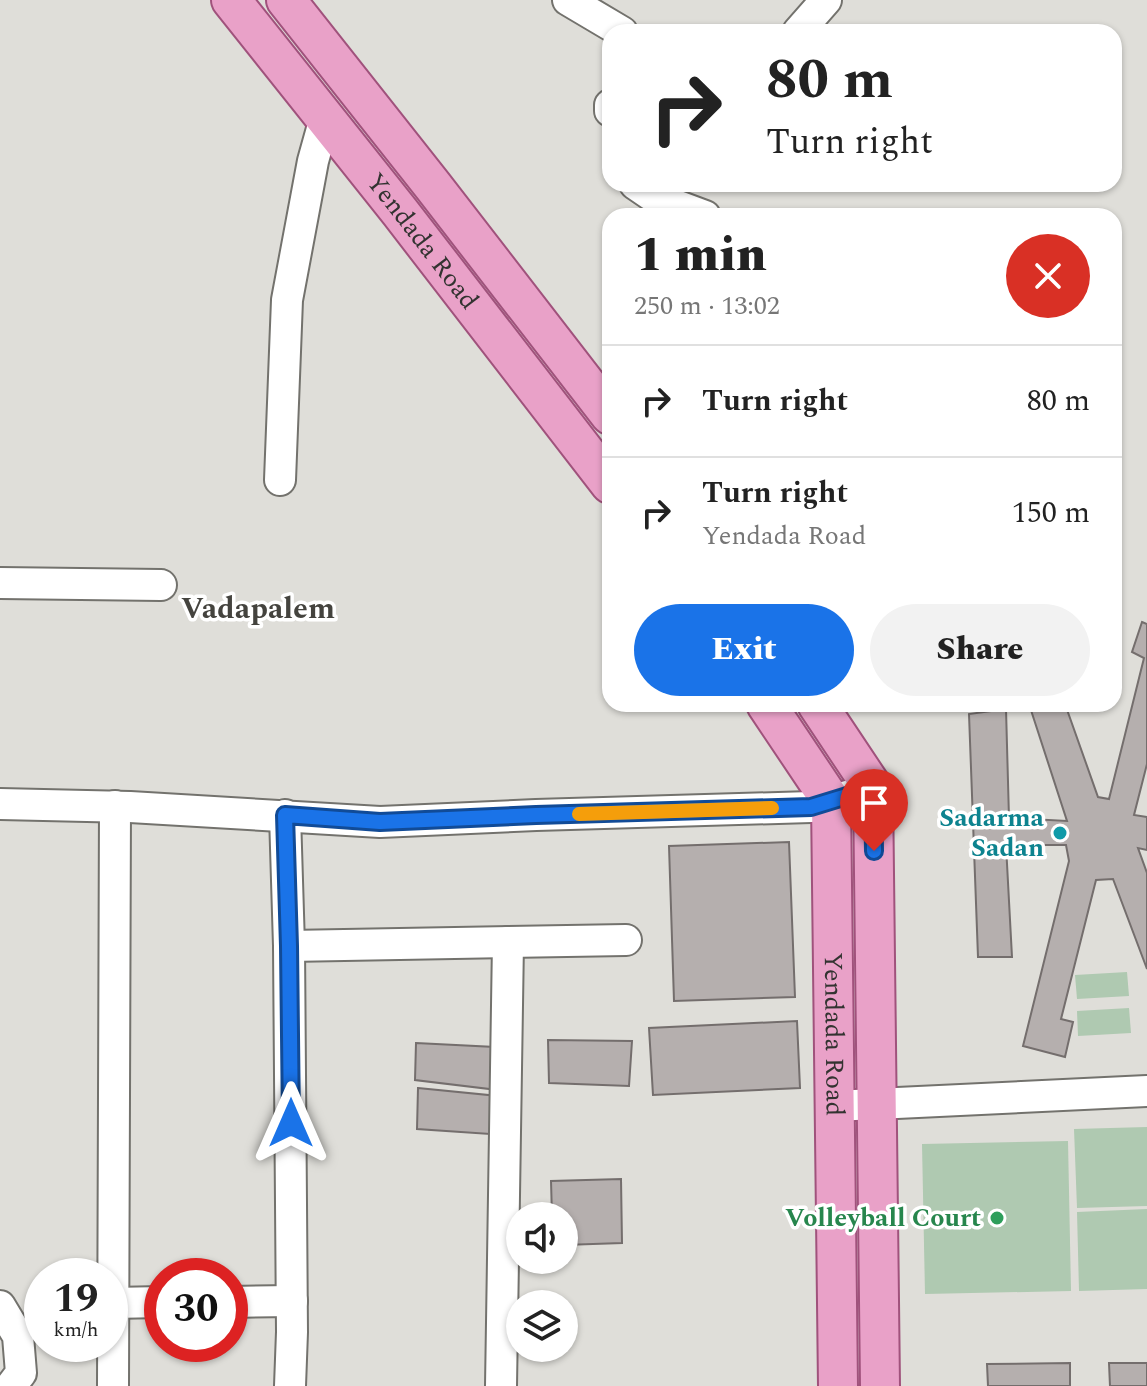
<!DOCTYPE html>
<html lang="en">
<head>
<meta charset="utf-8">
<style>
  :root { --surface:#fff; --page:#f2f2f2; --text:#222; --muted:#767676; --line:#e0e0e0; --accent:#1a73e8 }
  body { margin:0; font-family:Spectral,serif; background:var(--page); color:var(--text); height:100vh; display:flex; flex-direction:column; font-size:30px; white-space:nowrap }
  * { box-sizing:border-box; margin:0 }
  p { font-size:26px; color:var(--muted) }
  .icon { flex:none; width:44px; height:44px; fill:none; stroke:currentColor; stroke-width:2; stroke-linecap:round; stroke-linejoin:round }
  .map { position:relative; flex:1; overflow:hidden }
  .details { position:absolute; left:602px; top:208px; width:520px; height:504px; display:flex; flex-direction:column; background:var(--surface); border-radius:24px; box-shadow:0 2px 6px #0004 }
  .details>* { flex:none }
  .top-card { position:absolute; left:602px; top:24px; width:520px; height:168px; border-radius:24px; box-shadow:0 2px 6px #0004; background:#fff; color:var(--text); overflow:hidden }
  .tools { position:absolute; left:506px; top:1202px; display:grid; gap:16px }
  .tools a { display:grid; place-items:center; width:72px; height:72px; border-radius:50%; background:var(--surface); box-shadow:0 2px 6px #0004; font-size:40px }
  .speed { position:absolute; left:24px; top:1258px; display:flex; gap:16px; font-size:40px; font-weight:700; text-align:center }
  .speed>* { display:grid; place-content:center; width:104px; height:104px; border-radius:50%; background:var(--surface); box-shadow:0 2px 6px #0004; line-height:1 }
  .speed small { font-size:20px; font-weight:400 }
  .speed .limit { border:12px solid #d22; background:#fff; color:#111 }
  .pin { position:absolute; display:grid; place-items:center; width:68px; height:68px; color:#fff; margin:-82px -34px; border-radius:50% 50% 50% 0; rotate:-45deg; box-shadow:0 0 8px #0007 }
  .pin .icon { rotate:45deg }
  .me { position:absolute; width:88px; margin:-44px; rotate:0deg; stroke-linejoin:round; filter:drop-shadow(0 0 6px #0008) }
  .turn { display:flex; align-items:center; gap:28px; height:168px; padding:0 32px; font-size:36px }
  .turn .icon { width:104px; height:104px; stroke-width:2.5 }
  .turn b { display:block; font-size:56px; line-height:68px }
  .round { display:grid; place-items:center; flex:none; width:84px; height:84px; border-radius:42px; background:var(--page) }
  .head { display:flex; align-items:center; justify-content:space-between; height:136px; padding:0 32px }
  h1 { font-size:48px; font-weight:800; line-height:60px }
  .button { display:flex; gap:16px; margin-top:auto; padding:16px 32px }
  .button a { flex:1; height:92px; border-radius:48px; background:var(--accent); color:#fff; font-size:32px; font-weight:800; line-height:92px; text-align:center }
  .button a+a { background:var(--page); color:var(--text) }
  ul { padding:0; list-style:none }
  li { display:flex; align-items:center; gap:24px; height:112px; padding:0 32px; border-top:2px solid var(--line) }
  li div { flex:1 }
  li b { display:block; font-size:30px }
  li em { font-style:normal }
  .map>svg:first-child { display:block }
  .green { fill:#afc9b1 }
  .building { fill:#b5afae; stroke:#746e6d; stroke-width:2 }
  .lines { fill:none; stroke-linecap:round; stroke-linejoin:round }
  .minor-casing { stroke:#73726d; stroke-width:34 }
  .major-casing { stroke:#a0527c; stroke-width:42 }
  .minor { stroke:#fff; stroke-width:30 }
  .major { stroke:#e9a1c8; stroke-width:38 }
  .route-casing { stroke:#114b97; stroke-width:20 }
  .route { stroke:#1a73e8; stroke-width:14 }
  .slow { stroke:#f59e0b; stroke-width:14 }
  .culture-dot { fill:#0f9aa8; stroke:#fff; stroke-width:3 }
  .leisure-dot { fill:#2e9e5b; stroke:#fff; stroke-width:3 }
  .labels { text-anchor:middle; dominant-baseline:central; stroke-width:7; stroke-linejoin:round; paint-order:stroke }
  .street-label { font-size:26px; fill:#333331; stroke:#fff }
  .culture-label { font-size:26px; font-weight:bold; fill:#0d838f; stroke:#fff; text-anchor:end }
  .leisure-label { font-size:26px; font-weight:bold; fill:#27864d; stroke:#fff; text-anchor:end }
  .quarter-label { font-size:30px; font-weight:bold; fill:#44433e; stroke:#fff }
</style>
</head>
<body>
<div class="map">
<svg width="1147" height="1386" viewBox="0 0 1147 1386">
  <rect width="100%" height="100%" fill="#dfded9"/>
  <g class="green">
    <polygon points="1127,972 1129,996 1077,999 1075,975"/>
    <polygon points="1129,1008 1131,1033 1078,1036 1077,1011"/>
    <polygon points="1147,1127 1147,1206 1077,1208 1074,1129"/>
    <polygon points="1068,1141 1071,1291 925,1294 922,1144"/>
    <polygon points="1147,1209 1147,1289 1079,1291 1077,1212"/>
  </g>
  <g class="building">
    <polygon points="1142,622 1147,624 1147,764 1134,815 1147,817 1147,850 1138,848 1147,873 1147,969 1113,879 1096,880 1061,1019 1073,1022 1065,1057 1023,1046 1069,861 1066,845 1006,845 1012,957 978,957 969,714 1006,709 1009,818 1067,821 1029,704 1065,704 1098,797 1109,799 1144,658 1132,652"/>
    <polygon points="789,842 795,997 674,1001 669,846"/>
    <polygon points="797,1021 800,1088 653,1095 649,1028"/>
    <polygon points="548,1040 632,1041 629,1086 549,1083"/>
    <polygon points="416,1043 495,1047 498,1090 415,1080"/>
    <polygon points="418,1088 498,1096 490,1134 417,1129"/>
    <polygon points="621,1179 622,1243 564,1245 564,1216 552,1216 551,1181"/>
    <polygon points="1070,1363 1070,1386 988,1386 987,1364"/>
    <polygon points="1109,1363 1147,1363 1147,1386 1110,1386"/>
  </g>
  <g class="lines">
    <defs>
      <g id="minor">
        <polyline points="568,0 622,32"/>
        <polyline points="798,32 826,0"/>
        <polyline points="610,105 610,111"/>
        <polyline points="635,184 654,197 705,216"/>
        <polyline points="280,480 287,300 313,161 325,118"/>
        <polyline points="0,583 161,585"/>
        <polyline points="0,804 130,807 380,822 536,815 811,807 873,788"/>
        <polyline points="285,815 289,946 292,1332 290,1386"/>
        <polyline points="289,946 626,940"/>
        <polyline points="834,1106 1147,1091"/>
        <polyline points="230,1302 292,1301"/>
        <polyline points="113,1303 162,1302"/>
        <polyline points="0,1306 18,1336 21,1373 11,1386"/>
        <polyline points="113,1386 115,806"/>
        <polyline points="501,1386 508,942"/>
      </g>
      <g id="major">
        <path id="s1" d="M231,0L400,212L610,484"/>
        <polyline points="286,0 433,186 610,415"/>
        <path id="s2" d="M766,704L831,801L838,1386"/>
        <polyline points="817,704 873,788 880,1386"/>
      </g>
    </defs>
    <use href="#minor" class="minor-casing"/>
    <use href="#major" class="major-casing"/>
    <use href="#minor" class="minor"/>
    <use href="#major" class="major"/>
  </g>
  <g class="lines">
    <defs>
      <polyline id="route" points="291,1123 289,946 285,815 380,822 536,815 811,807 873,788 874,851"/>
    </defs>
    <use href="#route" class="route-casing"/>
    <use href="#route" class="route"/>
    <polyline class="slow" points="579,814 772,808"/>
  </g>
  <circle class="culture-dot" cx="1060" cy="833" r="8"/>
  <circle class="leisure-dot" cx="997" cy="1218" r="8"/>
  <g class="labels">
    <g class="street-label">
      <text stroke="none"><textPath href="#s1" startOffset="308">Yendada Road</textPath></text>
      <text stroke="none"><textPath href="#s2" startOffset="350">Yendada Road</textPath></text>
    </g>
    <g class="culture-label">
      <text x="1044" y="818">Sadarma<tspan x="1044" dy="30">Sadan</tspan></text>
    </g>
    <g class="leisure-label">
      <text x="981" y="1218">Volleyball Court</text>
    </g>
    <g class="quarter-label">
      <text x="258" y="609">Vadapalem</text>
    </g>
  </g>
</svg>
<div class="tools">
<a><svg class="icon" aria-label="sound" viewBox="0 0 24 24"><path d="M4 9h4l5-4v14l-5-4H4zM17 9q2 3 0 6"/></svg></a>
<a><svg class="icon" aria-label="layers" viewBox="0 0 24 24"><path d="M12 4l9 5-9 5-9-5zM3 14l9 5 9-5"/></svg></a>
</div>
<div class="speed"><div>19<small>km/h</small></div><div class="limit">30</div></div>
<div class="pin" style="left:874px;top:851px;background:#d93025"><svg class="icon" aria-label="arrive" viewBox="0 0 24 24"><path d="M6 21V4h12l-3 4 3 4H6"/></svg></div>
<svg class="me" style="left:291px;top:1123px" viewBox="-20 -20 40 40"><path d="M0-17L14 15 0 8-14 15z" fill="#1a73e8" stroke="#fff" stroke-width="4"/></svg>
<div class="top-card">
<div class="turn"><svg class="icon" aria-label="right" viewBox="0 0 24 24"><path d="M7 20v-9h11M14 6l5 5-5 5"/></svg><div><b>80 m</b>Turn right</div></div>
</div>
<section class="details">
<div class="head"><div><h1>1 min</h1><p>250 m · 13:02</p></div><a class="round" style="background:#d93025;color:#fff"><svg class="icon" aria-label="close" viewBox="0 0 24 24"><path d="M6 6l12 12M18 6L6 18"/></svg></a></div>
<ul>
<li><svg class="icon" aria-label="right" viewBox="0 0 24 24"><path d="M7 20v-9h11M14 6l5 5-5 5"/></svg><div><b>Turn right</b></div><em>80 m</em></li>
<li><svg class="icon" aria-label="right" viewBox="0 0 24 24"><path d="M7 20v-9h11M14 6l5 5-5 5"/></svg><div><b>Turn right</b><p>Yendada Road</p></div><em>150 m</em></li>
</ul>
<div class="button"><a>Exit</a><a>Share</a></div>
</section>
</div>
</body>
</html>
